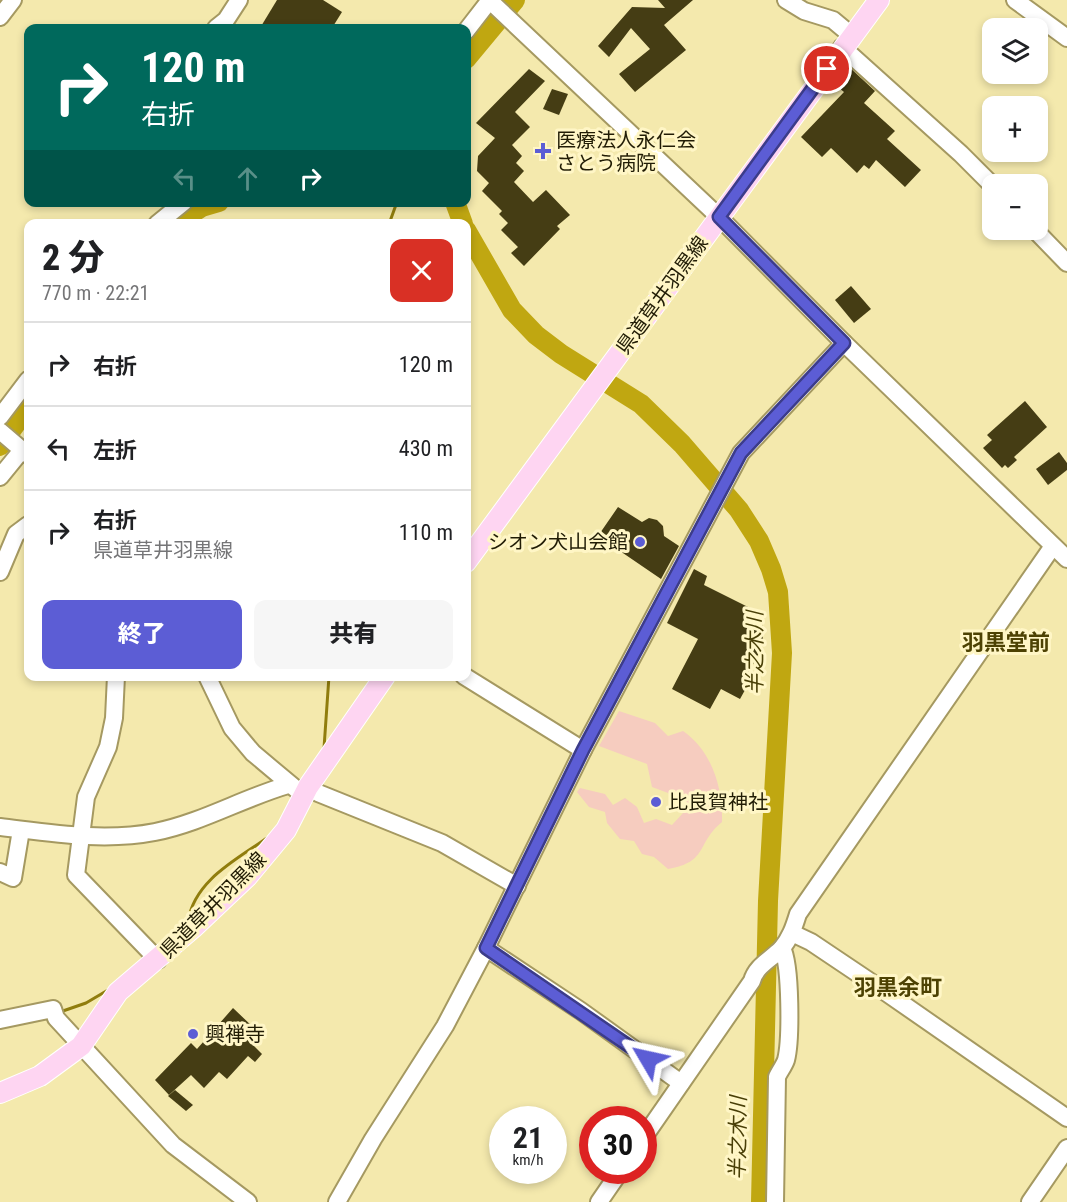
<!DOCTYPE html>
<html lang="ja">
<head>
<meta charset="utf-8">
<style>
  :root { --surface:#fff; --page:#f6f6f6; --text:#202124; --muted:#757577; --line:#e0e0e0; --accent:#5c5dd5 }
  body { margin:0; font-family:"Roboto Condensed","Noto Sans JP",sans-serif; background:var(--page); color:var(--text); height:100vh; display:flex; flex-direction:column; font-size:22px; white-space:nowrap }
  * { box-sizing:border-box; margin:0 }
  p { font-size:20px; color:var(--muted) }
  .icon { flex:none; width:33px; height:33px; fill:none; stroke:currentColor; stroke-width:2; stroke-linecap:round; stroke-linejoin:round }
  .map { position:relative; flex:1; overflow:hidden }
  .drawer { position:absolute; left:24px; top:219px; width:447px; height:462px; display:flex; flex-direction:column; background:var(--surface); border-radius:12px; box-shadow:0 3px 9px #0003 }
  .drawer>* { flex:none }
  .banner { position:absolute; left:24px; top:24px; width:447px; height:183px; border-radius:12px; box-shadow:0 3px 9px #0003; background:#00695c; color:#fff; overflow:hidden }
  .buttons { position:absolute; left:982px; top:18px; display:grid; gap:12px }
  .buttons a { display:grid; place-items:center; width:66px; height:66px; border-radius:12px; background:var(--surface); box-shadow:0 3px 9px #0003; font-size:30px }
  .speed { position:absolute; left:489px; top:1106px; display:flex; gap:12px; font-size:30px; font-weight:700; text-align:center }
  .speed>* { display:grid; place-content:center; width:78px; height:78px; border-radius:50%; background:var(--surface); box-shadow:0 3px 9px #0003; line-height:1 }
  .speed small { font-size:15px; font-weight:400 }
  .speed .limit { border:9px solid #d22; background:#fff; color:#111 }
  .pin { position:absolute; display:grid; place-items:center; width:51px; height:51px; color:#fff; margin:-26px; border:3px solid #fff; border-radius:50%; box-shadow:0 2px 6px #0007 }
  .me { position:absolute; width:66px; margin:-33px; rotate:306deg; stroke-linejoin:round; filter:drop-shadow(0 0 4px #0008) }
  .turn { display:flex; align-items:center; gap:21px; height:126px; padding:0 18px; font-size:27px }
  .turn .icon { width:78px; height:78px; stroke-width:2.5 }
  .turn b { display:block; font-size:42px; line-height:51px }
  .lanes { display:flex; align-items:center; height:57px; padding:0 18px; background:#0003; justify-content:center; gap:30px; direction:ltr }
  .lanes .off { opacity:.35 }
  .round { display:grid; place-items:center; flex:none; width:63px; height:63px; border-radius:12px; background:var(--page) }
  .overview { display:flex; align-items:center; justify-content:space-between; height:102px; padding:0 18px }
  h1 { font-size:36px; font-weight:800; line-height:45px }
  .action { display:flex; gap:12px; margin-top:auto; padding:12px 18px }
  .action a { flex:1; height:69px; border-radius:12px; background:var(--accent); color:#fff; font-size:24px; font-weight:800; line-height:69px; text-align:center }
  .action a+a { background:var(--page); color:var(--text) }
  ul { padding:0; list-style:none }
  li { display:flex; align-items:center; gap:18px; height:84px; padding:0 18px; border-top:2px solid var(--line) }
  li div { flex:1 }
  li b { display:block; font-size:22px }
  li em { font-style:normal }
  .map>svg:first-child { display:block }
  .green { fill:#f6ccbf }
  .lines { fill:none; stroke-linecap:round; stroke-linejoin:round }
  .stream { stroke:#907d0d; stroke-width:3 }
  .river { stroke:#c0a711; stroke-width:20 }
  .building { fill:#453d14 }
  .minor-casing { stroke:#a59961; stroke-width:20 }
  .major-casing { stroke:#fff; stroke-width:22 }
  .minor { stroke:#fff; stroke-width:16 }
  .major { stroke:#fed5f2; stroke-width:20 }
  .route-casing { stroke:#3c3c8a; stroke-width:15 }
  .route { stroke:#5c5dd5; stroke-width:10 }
  .poi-dot { fill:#5c5dd5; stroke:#fff6c6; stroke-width:2 }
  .labels { text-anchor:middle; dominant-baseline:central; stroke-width:6; stroke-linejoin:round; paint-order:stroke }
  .poi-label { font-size:20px; fill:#211c05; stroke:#fff6c6; text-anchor:start }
  .street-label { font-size:20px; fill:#211c05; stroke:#fff6c6 }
  .water-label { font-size:21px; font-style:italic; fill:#493f07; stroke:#fff6c6 }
  .quarter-label { font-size:22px; font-weight:bold; fill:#4d4203; stroke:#fff6c6 }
</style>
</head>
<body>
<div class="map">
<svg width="1067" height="1202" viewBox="0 0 1067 1202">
  <rect width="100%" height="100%" fill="#f4e9ad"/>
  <path class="green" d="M619,711L655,723L668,736L683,731C712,751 723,788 722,822C696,843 709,862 668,869L654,857L642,854L634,841L620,839L607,823L605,812L589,807L577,792L580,788L605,794L613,805L625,798L637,807L644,823L656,819L672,825L683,813L668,793L652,787L647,764L599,746Z"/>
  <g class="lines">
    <g class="stream">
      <polyline points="389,224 397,202"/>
      <polyline points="324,748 329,676"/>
      <path d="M188,921C195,880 236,860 267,838"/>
      <polyline points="60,1012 86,1003 108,990"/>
    </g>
    <g class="river">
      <polyline points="466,59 515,0"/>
      <polyline points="455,202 463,224"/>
      <polyline points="176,224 202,207 219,202"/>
      <polyline points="466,230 512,310 536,335 561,354 641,404 682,444 739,510 759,541 771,569 778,592 782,653 768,901 761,1202"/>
      <polyline points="0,446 28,407"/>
    </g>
  </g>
  <g class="building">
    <polygon points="277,0 323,0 342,12 332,28 260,28"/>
    <polygon points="658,0 693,0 664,25 686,50 635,92 619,74 650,49 631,28 609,57 598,46 632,7 665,8"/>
    <polygon points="847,65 875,91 864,103 895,131 887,139 921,170 905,187 876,160 869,169 864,165 857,173 831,148 822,157 801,137 844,92 833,83"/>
    <polygon points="529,69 545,81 515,112 530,127 512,145 522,156 516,163 524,171 514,182 533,202 546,190 570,215 557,226 560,229 524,266 511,253 518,247 501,230 508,223 499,214 502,211 482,191 489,183 477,171 478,156 495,138 476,123"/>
    <polygon points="552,89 568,94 559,115 543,109"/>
    <polygon points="851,286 871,309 854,323 835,300"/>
    <polygon points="1025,401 1047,427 1014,457 1017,460 1008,468 1005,465 1002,468 983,448 992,440 987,435"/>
    <polygon points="1059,452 1067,463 1067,470 1048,485 1036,469"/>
    <polygon points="618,507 642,522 649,518 657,520 663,526 664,536 679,546 661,579 598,536"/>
    <polygon points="694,569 707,576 704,585 762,614 763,645 750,670 755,672 740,699 721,689 710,709 672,689 698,639 667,623"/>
    <polygon points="233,1008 254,1028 245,1037 262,1054 255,1062 248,1056 227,1079 219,1072 204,1088 191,1075 169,1095 155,1080 191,1043 197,1049"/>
    <polygon points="175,1090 193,1105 186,1111 168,1096"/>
  </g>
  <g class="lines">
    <defs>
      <g id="minor">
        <polyline points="489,0 719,217 844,343 1067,559"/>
        <polyline points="786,0 804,11 833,20 851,35"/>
        <polyline points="1015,0 1067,38"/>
        <polyline points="0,17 13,0"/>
        <polyline points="216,28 226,20 239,0"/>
        <polyline points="466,31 490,0"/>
        <polyline points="842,47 961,154 993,186"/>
        <polyline points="157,224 184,202"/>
        <polyline points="1035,230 1067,263"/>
        <polyline points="0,417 28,380"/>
        <polyline points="0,431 28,455"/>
        <polyline points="0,477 22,450"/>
        <polyline points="0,572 16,534 28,525"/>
        <polyline points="116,676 114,718 108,747 86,797 76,875 158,960"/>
        <polyline points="207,676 232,728 253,753 296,789"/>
        <polyline points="464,676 583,750"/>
        <polyline points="308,787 318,793 442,843 517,886"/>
        <path d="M0,827C51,833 104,842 155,832C201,823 243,798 288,785"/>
        <polyline points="0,872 13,878 21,830"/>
        <polyline points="792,933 811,942 884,991 1067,1118"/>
        <polyline points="486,948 581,1011 681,1083"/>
        <polyline points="0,1020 53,1009 56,1018 173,1145 248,1202"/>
        <path d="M644,1137L752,981C756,966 770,960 781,949C790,939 794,927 798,914L1053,546"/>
        <polyline points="337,1202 373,1139 445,1026 486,948 583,750 741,453 844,343"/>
        <polyline points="599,1202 621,1170"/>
        <path d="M775,1202L777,1077C779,1072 784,1066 786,1060C791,1041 791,965 782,948"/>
        <polyline points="1030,1202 1067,1148"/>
      </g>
      <g id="major">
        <polyline points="466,562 879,0"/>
        <polyline points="0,1093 40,1076 81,1046 118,992 193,928 247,877 286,830 308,787 385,676"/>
      </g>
    </defs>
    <use href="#minor" class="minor-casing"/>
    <use href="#major" class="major-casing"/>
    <use href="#minor" class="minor"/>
    <use href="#major" class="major"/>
  </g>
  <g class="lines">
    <defs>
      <polyline id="route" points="648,1059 486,948 583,750 741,453 844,343 719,217 827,69"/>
    </defs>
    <use href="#route" class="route-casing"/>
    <use href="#route" class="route"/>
  </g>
  <g class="poi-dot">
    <path d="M540 142h6v6h6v6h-6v6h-6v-6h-6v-6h6z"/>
    <circle cx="640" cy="542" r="6"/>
    <circle cx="656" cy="802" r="6"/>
    <circle cx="193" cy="1034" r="6"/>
  </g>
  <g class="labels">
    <g class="poi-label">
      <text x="556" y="140">医療法人永仁会<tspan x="556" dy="23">さとう病院</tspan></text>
      <text x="628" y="542" text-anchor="end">シオン犬山会館</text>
      <text x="668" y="802">比良賀神社</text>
      <text x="205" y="1034">興禅寺</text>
    </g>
    <g class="street-label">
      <text transform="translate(662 295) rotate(-54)">県道草井羽黒線</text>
      <text transform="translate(213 905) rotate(-45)">県道草井羽黒線</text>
    </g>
    <g class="water-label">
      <text transform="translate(755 653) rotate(-90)">半之木川</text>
      <text transform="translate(738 1138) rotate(-89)">半之木川</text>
    </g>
    <g class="quarter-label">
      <text x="1006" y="642">羽黒堂前</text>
      <text x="898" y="987">羽黒余町</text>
    </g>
  </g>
</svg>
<div class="buttons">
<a><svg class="icon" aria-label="layers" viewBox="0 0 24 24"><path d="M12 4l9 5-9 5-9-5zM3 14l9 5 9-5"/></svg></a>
<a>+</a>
<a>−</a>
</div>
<div class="speed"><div>21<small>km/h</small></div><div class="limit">30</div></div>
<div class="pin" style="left:827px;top:69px;background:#d93025"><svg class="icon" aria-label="arrive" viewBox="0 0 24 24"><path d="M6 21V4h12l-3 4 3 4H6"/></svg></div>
<svg class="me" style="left:648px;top:1059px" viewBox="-20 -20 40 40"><path d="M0-17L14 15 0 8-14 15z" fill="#5c5dd5" stroke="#fff" stroke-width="4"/></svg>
<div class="banner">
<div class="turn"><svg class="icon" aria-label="right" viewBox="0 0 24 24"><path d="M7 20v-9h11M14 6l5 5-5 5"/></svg><div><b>120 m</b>右折</div></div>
<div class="lanes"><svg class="icon off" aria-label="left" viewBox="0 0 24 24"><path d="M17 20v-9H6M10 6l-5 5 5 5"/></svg><svg class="icon off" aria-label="ahead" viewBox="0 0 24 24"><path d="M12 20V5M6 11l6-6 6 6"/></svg><svg class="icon" aria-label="right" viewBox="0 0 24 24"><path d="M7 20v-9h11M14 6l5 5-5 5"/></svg></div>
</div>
<section class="drawer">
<div class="overview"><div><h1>2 分</h1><p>770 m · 22:21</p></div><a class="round" style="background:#d93025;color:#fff"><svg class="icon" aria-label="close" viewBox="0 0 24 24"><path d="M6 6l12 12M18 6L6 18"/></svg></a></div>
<ul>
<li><svg class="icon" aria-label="right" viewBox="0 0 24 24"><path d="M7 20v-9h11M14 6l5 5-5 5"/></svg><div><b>右折</b></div><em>120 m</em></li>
<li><svg class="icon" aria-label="left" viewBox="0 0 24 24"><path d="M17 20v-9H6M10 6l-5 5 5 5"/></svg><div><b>左折</b></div><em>430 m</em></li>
<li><svg class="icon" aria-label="right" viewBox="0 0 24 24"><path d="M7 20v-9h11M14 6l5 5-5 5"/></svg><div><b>右折</b><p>県道草井羽黒線</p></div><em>110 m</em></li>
</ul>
<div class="action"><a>終了</a><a>共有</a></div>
</section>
</div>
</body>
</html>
